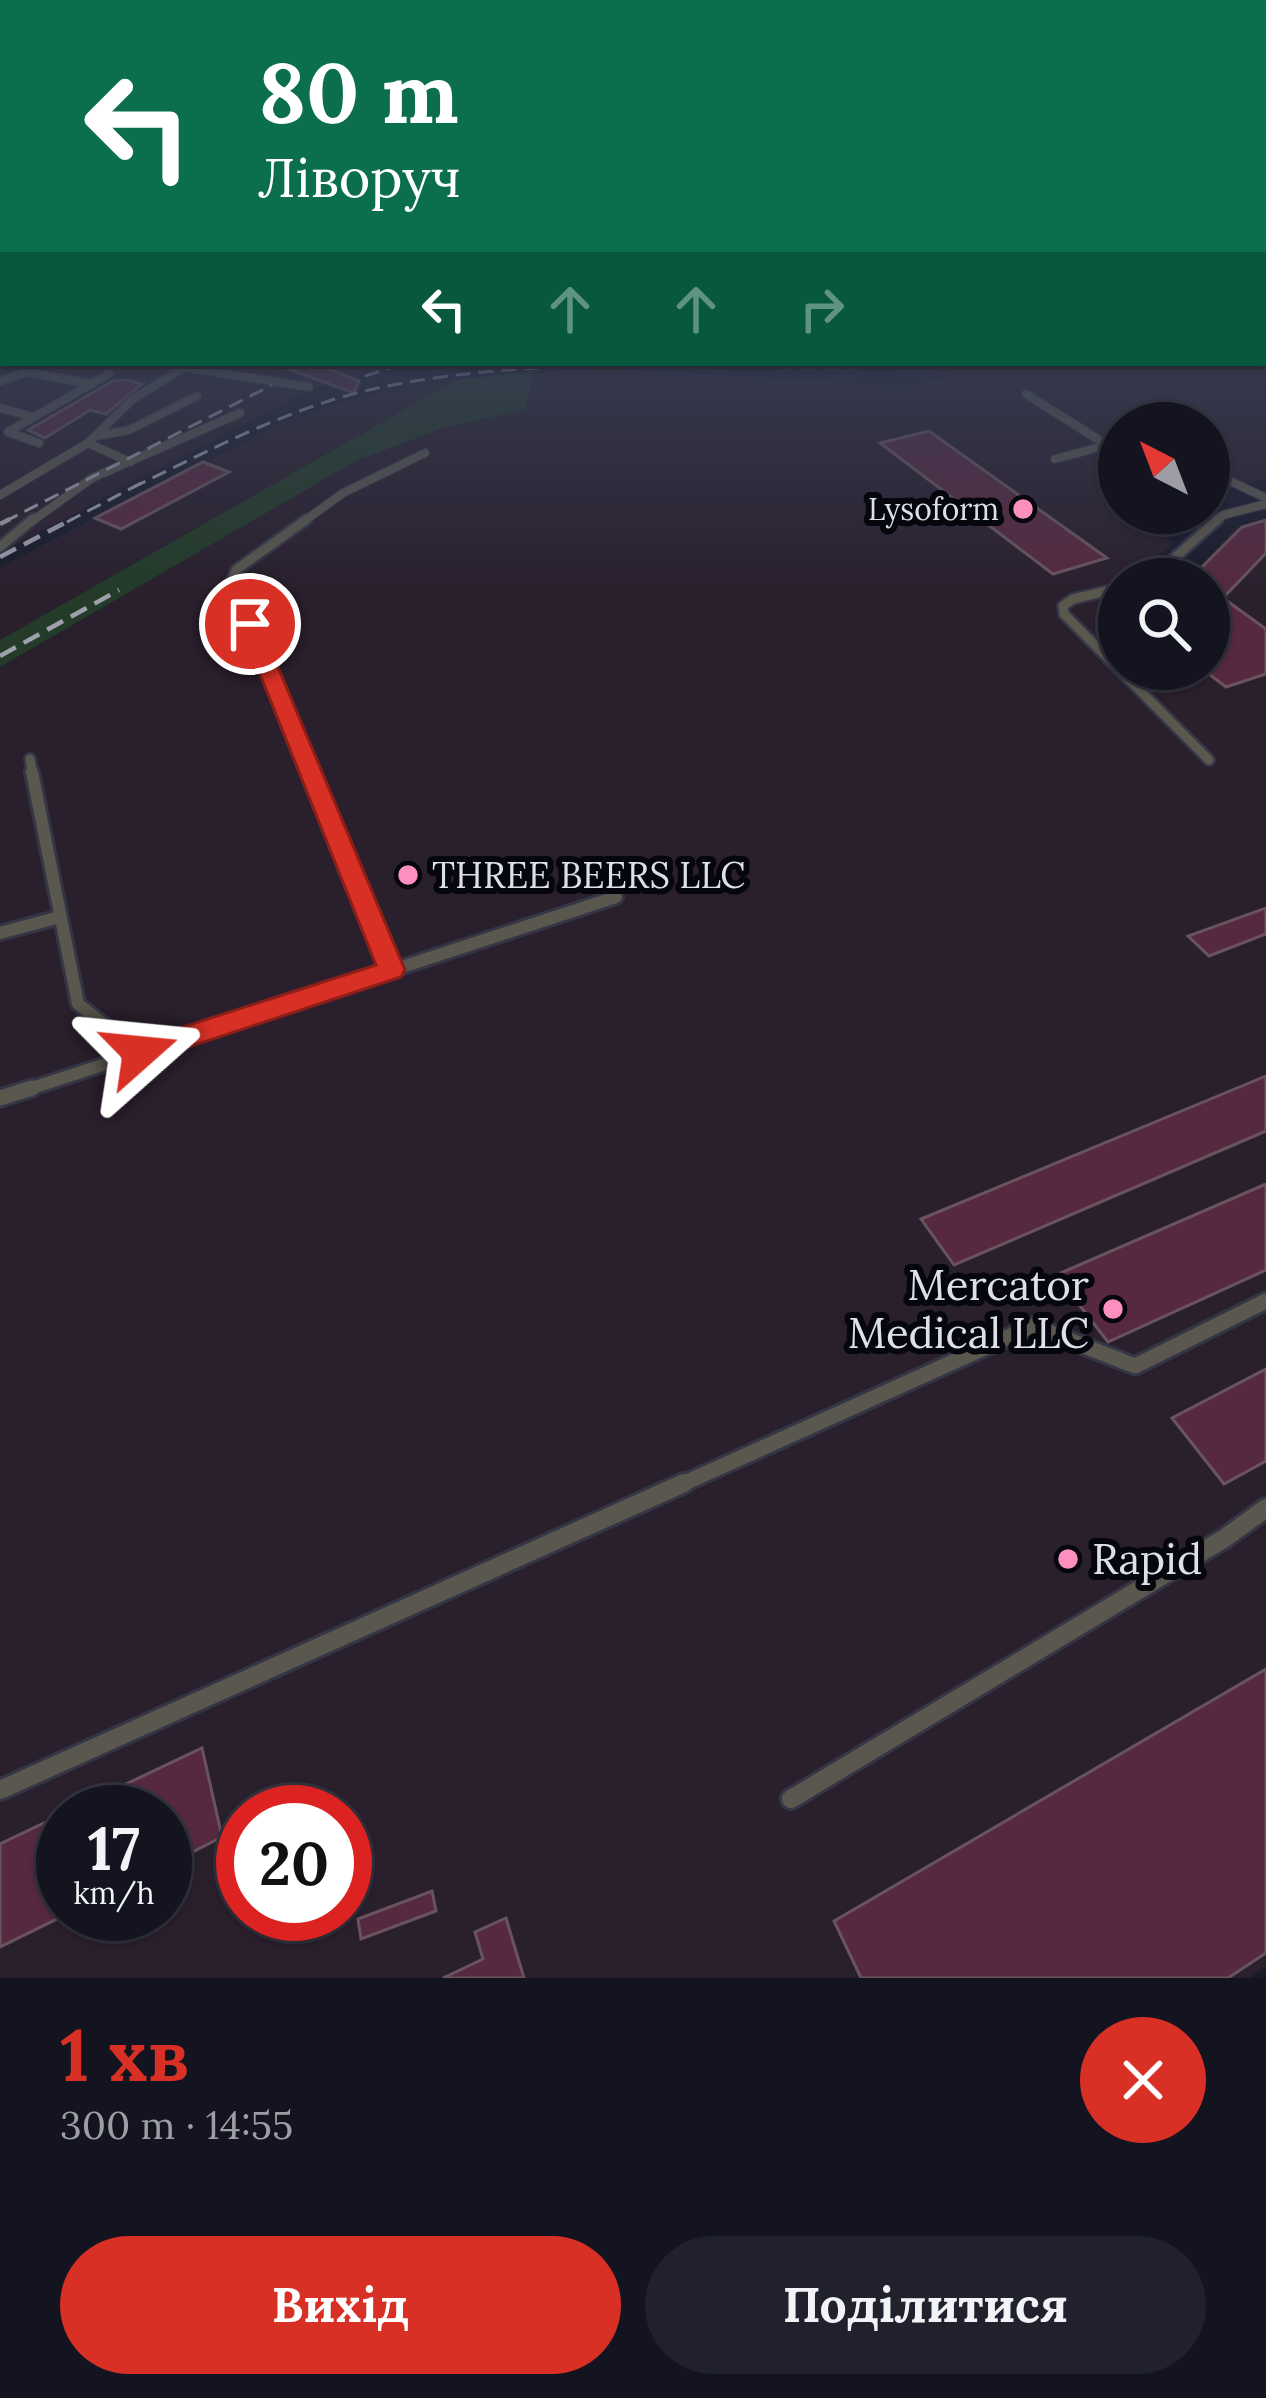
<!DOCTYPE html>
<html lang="uk">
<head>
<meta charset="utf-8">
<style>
  :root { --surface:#131420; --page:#20212d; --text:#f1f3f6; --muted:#9d9ea5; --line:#32333e; --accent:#d93025 }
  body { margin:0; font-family:Lora,serif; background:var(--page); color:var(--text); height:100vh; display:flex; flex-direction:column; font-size:45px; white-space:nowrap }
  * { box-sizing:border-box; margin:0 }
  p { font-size:39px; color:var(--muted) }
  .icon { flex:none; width:66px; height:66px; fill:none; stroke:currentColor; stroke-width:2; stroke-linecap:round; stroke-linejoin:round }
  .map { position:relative; height:1978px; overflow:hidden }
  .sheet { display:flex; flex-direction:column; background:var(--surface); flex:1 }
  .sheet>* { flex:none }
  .banner { position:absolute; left:0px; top:0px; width:1266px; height:366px; box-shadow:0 3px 9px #0004,0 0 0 3px var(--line); background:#0b6e4f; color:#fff; overflow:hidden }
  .needle { width:78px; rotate:318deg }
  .tools { position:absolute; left:1098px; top:402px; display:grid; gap:24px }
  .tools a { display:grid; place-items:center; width:132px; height:132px; border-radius:50%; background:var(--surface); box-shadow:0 3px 9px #0004,0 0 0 3px var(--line); font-size:60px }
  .speed { position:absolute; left:36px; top:1785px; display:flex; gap:24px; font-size:60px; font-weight:700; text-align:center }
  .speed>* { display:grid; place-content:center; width:156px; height:156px; border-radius:50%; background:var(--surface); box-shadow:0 3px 9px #0004,0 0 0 3px var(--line); line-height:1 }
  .speed small { font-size:30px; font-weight:400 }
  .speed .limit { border:18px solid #d22; background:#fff; color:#111 }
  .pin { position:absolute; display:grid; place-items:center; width:102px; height:102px; color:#fff; margin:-51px; border:6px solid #fff; border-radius:50%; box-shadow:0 3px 12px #0007 }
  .me { position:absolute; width:132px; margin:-66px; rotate:72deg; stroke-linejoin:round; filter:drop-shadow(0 0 9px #0008) }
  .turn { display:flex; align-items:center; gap:42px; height:252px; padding:0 60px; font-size:54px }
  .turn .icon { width:156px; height:156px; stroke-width:2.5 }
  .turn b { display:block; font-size:84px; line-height:102px }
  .lanes { display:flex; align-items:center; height:114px; padding:0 60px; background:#0003; justify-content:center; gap:60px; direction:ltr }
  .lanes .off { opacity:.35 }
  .round { display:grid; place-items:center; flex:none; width:126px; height:126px; border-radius:63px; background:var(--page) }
  .overview { display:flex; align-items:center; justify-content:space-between; height:204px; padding:0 60px }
  h1 { font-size:72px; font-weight:700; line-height:90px; color:var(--accent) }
  .button { display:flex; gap:24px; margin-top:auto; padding:24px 60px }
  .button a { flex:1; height:138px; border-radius:72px; background:var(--accent); color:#fff; font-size:48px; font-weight:700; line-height:138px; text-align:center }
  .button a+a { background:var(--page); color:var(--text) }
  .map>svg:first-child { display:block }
  .industrial { fill:#2a1f2d; fill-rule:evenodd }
  .green { fill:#233b28 }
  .building { fill:#562940; stroke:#69545e; stroke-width:3 }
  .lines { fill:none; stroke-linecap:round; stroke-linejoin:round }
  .service-far4-casing { stroke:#343646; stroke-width:10 }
  .service-far3-casing { stroke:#343646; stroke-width:14 }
  .service-far2-casing { stroke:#343646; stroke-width:18 }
  .service-far1-casing { stroke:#343646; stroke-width:21 }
  .service-casing { stroke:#343646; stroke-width:24 }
  .service-far4 { stroke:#5a574f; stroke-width:8 }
  .service-far3 { stroke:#5a574f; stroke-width:9 }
  .service-far2 { stroke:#5a574f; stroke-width:12 }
  .service-far1 { stroke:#5a574f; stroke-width:15 }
  .service { stroke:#5a574f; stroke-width:18 }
  .rail-far1 { stroke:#9ea0ac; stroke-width:3; stroke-dasharray:15 8; stroke-linecap:butt }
  .rail { stroke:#9ea0ac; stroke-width:4.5; stroke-dasharray:18 9; stroke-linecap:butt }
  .route { fill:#d93025; stroke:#8d1f18; stroke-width:3 }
  .poi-dot { fill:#fd8ec0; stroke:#06060d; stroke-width:4.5 }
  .labels { text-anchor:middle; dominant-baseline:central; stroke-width:12; stroke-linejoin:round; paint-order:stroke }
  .far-poi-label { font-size:30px; fill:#dddfea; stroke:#06060d; text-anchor:end }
  .poi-label { font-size:36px; fill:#dddfea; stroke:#06060d; text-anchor:start }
  .near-poi-label { font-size:42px; fill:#dddfea; stroke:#06060d; text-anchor:end }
</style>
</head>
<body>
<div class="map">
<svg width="1266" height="1978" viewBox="0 0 1266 1978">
  <rect width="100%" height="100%" fill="#191b2b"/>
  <g class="industrial">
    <path d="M1263,318L1266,479L1209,493V423H1119V513H1128L1174,543L1143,569L1119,577V669H1209V579H1190L1235,528L1266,520V1967L1249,1978H0V667L356,461L443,428L526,409L533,371L614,369L905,386L957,375L905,373L896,363H1263ZM63,1812H165V1914H63ZM243,1812H345V1914H243Z"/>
    <polygon points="16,363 396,363 307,391 0,553 0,372"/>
    <polygon points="456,380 0,640 0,567 282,423 359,397"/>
  </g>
  <polygon class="green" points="533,371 526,409 443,428 356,461 0,667 0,640 456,380"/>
  <g class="building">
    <polygon points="272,363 314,363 359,381 354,393"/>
    <polygon points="126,380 142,384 106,414 90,410 45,438 28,430 113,381"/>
    <polygon points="929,431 1107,558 1053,574 880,443"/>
    <polygon points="203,462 229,472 121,529 95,518"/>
    <polygon points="1266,520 1266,553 1223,598 1266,629 1266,674 1226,687 1209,674 1209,579 1190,579 1242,527"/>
    <polygon points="1266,908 1266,934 1209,956 1188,936"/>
    <polygon points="1266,1076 1266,1131 954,1265 921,1219"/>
    <polygon points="1266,1184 1266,1270 1108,1342 1056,1275"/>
    <polygon points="1266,1369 1266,1461 1224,1484 1172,1418"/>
    <polygon points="1266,1669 1266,1953 1228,1978 861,1978 834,1921"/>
    <polygon points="202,1748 222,1837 165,1866 165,1812 67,1812"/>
    <polygon points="63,1814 63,1916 0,1947 0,1844"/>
    <polygon points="432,1891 436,1911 361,1939 358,1919"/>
    <polygon points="506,1918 524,1978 443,1978 483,1959 475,1932"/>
  </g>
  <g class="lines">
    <defs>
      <g id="service-far4">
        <polyline points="157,363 309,387"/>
        <polyline points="0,381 27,372 92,384"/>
        <polyline points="1026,394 1107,445"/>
        <polyline points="0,408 34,417"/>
        <polyline points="97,436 129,430 197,396"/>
        <polyline points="39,443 8,432 109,374"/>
        <polyline points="88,443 130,462"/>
        <polyline points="1055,459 1119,442"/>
        <polyline points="1209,471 1266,498"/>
        <polyline points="0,495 88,443 133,399 188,365"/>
        <polyline points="31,522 92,478 240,413"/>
        <polyline points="303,522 343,493 425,453"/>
        <polyline points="1215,522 1223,515 1266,504"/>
      </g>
      <g id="service-far3">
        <polyline points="307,519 236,570 232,580 312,775"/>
        <polyline points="0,547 33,519"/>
        <polyline points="1151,579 1218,519"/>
        <polyline points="1119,588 1073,599 1063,606 1064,614 1209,760"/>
        <polyline points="30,759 33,775"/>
      </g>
      <g id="service-far2">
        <polyline points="32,772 78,1004 140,1052"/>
        <polyline points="311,772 392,970"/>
        <polyline points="0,933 60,917"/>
        <polyline points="23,1091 616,897"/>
      </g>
      <g id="service-far1">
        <polyline points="0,1098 32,1088"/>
        <polyline points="678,1486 1033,1326 1135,1366 1266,1301"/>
      </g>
      <g id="service">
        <polyline points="0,1790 684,1483"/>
        <polyline points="791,1799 1225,1538 1266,1508"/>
      </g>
    </defs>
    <use href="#service-far4" class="service-far4-casing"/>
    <use href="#service-far3" class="service-far3-casing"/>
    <use href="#service-far2" class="service-far2-casing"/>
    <use href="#service-far1" class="service-far1-casing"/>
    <use href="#service" class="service-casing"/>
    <use href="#service-far4" class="service-far4"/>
    <use href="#service-far3" class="service-far3"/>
    <use href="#service-far2" class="service-far2"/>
    <use href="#service-far1" class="service-far1"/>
    <use href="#service" class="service"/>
    <g class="rail-far1">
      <polyline points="365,376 406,363"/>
      <path d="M132,488C208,451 286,409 369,390C563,346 767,379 964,363"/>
      <polyline points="4,522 272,385"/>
      <polyline points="67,522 143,482"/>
    </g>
    <g class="rail">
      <polyline points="0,524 10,519"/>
      <polyline points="0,557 72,519"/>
      <polyline points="0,656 119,590"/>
    </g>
  </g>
  <linearGradient id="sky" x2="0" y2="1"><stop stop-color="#0e0f18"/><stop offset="0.53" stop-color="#383f55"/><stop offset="1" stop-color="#383f55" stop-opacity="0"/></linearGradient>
  <rect width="1266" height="595" fill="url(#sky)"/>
  <polygon class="route" points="250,618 260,624 405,970 401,977 140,1063 126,1052 130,1044 376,965 240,624"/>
  <g class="poi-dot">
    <circle cx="1023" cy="509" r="12"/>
    <circle cx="408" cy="875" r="12"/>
    <circle cx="1113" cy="1309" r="12"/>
    <circle cx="1068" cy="1559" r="12"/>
  </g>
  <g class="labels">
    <g class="far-poi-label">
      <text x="999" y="509">Lysoform</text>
    </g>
    <g class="poi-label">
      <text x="432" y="875">THREE BEERS LLC</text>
    </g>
    <g class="near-poi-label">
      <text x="1089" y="1285">Mercator<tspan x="1089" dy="48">Medical LLC</tspan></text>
      <text x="1092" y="1559" text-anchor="start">Rapid</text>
    </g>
  </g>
</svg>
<div class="tools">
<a><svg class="needle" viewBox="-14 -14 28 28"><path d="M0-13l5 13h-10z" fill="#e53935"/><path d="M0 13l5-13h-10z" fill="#9d9ea5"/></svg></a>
<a><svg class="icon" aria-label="search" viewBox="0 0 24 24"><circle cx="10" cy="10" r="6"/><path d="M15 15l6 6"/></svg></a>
</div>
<div class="speed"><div>17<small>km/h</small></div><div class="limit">20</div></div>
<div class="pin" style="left:250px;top:624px;background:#d93025"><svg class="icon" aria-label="arrive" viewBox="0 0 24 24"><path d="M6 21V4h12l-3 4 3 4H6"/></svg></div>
<svg class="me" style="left:140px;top:1052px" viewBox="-20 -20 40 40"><path d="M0-17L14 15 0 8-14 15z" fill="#d93025" stroke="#fff" stroke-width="4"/></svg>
<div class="banner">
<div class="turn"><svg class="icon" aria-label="left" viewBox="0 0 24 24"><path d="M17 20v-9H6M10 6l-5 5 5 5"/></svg><div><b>80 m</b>Ліворуч</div></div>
<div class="lanes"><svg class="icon" aria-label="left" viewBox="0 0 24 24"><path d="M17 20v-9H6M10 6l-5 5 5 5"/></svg><svg class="icon off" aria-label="ahead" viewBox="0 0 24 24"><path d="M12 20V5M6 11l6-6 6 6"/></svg><svg class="icon off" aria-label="ahead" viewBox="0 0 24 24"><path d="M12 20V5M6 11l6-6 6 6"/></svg><svg class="icon off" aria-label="right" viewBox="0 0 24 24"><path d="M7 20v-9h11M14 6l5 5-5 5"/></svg></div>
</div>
</div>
<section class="sheet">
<div class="overview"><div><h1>1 хв</h1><p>300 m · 14:55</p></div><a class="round" style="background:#d93025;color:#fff"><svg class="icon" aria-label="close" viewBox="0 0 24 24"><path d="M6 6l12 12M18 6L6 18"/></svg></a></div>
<div class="button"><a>Вихід</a><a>Поділитися</a></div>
</section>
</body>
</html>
